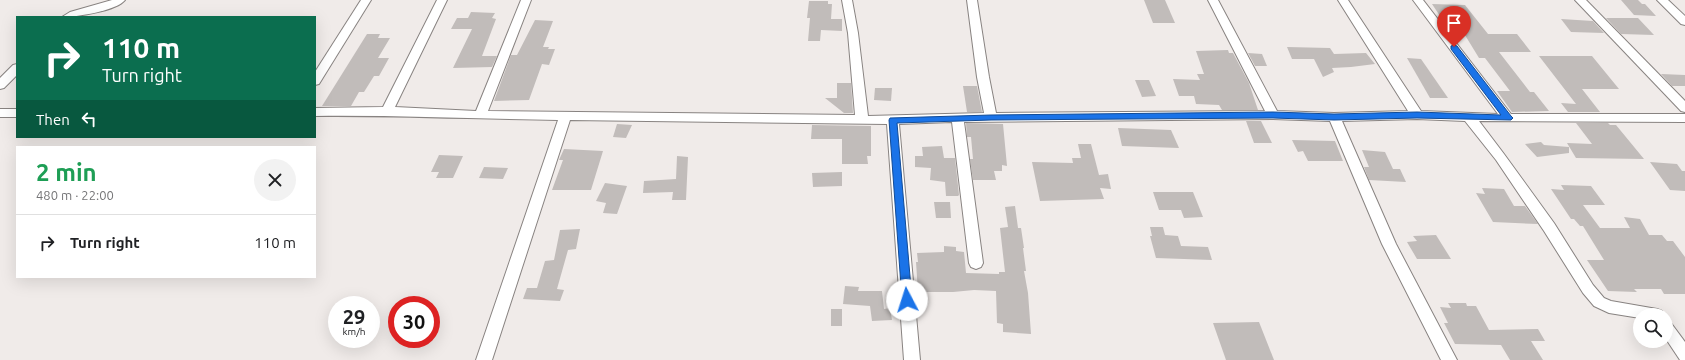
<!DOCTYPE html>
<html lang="en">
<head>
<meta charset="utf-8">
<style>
  :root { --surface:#fff; --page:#f2f2f2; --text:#202124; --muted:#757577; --line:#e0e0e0 }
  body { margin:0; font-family:Ubuntu,sans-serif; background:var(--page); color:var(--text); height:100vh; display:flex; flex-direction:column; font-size:15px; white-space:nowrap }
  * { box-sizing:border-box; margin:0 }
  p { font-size:13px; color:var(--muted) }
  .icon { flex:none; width:22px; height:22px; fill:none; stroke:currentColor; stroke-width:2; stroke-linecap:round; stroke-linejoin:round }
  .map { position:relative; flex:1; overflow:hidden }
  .sheet { position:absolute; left:16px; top:146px; width:300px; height:132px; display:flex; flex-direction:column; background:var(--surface); border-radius:0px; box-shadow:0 4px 16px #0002 }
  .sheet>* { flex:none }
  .hud { position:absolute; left:16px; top:16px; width:300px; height:122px; border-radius:0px; box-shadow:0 4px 16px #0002; background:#0b6e4f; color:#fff; overflow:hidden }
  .tools { position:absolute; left:1633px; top:308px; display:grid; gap:8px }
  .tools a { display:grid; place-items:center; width:40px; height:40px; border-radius:50%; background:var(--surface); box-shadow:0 4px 16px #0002; font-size:20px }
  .speed { position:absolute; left:328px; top:296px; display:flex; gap:8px; font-size:20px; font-weight:700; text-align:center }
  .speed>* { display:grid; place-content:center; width:52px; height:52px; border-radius:50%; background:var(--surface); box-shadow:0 4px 16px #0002; line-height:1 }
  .speed small { font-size:10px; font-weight:400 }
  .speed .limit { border:6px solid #d22; background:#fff; color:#111 }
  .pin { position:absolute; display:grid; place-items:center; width:34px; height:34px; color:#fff; margin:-41px -17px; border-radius:50% 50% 50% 0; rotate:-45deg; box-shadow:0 0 4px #0007 }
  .pin .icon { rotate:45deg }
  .me { position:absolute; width:44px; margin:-22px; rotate:355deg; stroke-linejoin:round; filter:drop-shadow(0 0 3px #0008) }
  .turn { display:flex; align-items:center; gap:14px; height:84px; padding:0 20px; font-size:18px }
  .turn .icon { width:52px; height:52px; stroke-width:2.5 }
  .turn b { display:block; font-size:28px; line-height:34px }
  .then { display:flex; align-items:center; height:38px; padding:0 20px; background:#0003; gap:8px; font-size:15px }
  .round { display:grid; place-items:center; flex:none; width:42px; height:42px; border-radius:21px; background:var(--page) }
  .head { display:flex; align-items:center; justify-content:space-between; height:68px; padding:0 20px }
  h1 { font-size:24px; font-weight:700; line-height:30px; color:#1e9e55 }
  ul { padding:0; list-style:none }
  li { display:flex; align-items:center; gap:12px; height:56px; padding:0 20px; border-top:1px solid var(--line) }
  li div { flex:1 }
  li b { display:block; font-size:15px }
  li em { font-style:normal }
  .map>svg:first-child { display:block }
  .building { fill:#c1bcba }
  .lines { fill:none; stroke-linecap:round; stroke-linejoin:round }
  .minor-casing { stroke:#888381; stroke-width:2 }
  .minor { fill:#fff; fill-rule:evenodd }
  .route { fill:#1a73e8; stroke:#114b97 }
</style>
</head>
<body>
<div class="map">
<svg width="1685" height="360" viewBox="0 0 1685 360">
  <rect width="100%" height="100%" fill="#f0ebe9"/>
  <g class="building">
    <polygon points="1144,0 1165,0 1175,23 1153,23"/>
    <polygon points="1621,0 1638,0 1642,4 1645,4 1656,16 1634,15"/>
    <polygon points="809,1 828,1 828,4 832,4 831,19 842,19 842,31 821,30 820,41 808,41 810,18 807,18"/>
    <polygon points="1432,4 1465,5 1488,34 1517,34 1531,52 1499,52 1530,92 1534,92 1549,111 1512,112 1497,91 1510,91 1485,58 1479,58 1457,22 1444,22"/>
    <polygon points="471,12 495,13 492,18 496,19 482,56 497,56 492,67 453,68 472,29 451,29 457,18 468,18"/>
    <polygon points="1606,18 1638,18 1654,35 1621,34"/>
    <polygon points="1561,19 1593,21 1604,33 1571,32"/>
    <polygon points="535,20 553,21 543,47 549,47 548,49 555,49 549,65 542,64 529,100 494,101 511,55 517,55"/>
    <polygon points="367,34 380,34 378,38 390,38 378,58 389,58 379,76 374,76 364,92 359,92 351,106 322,106"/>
    <polygon points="1287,47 1330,48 1334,54 1366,53 1375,64 1351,67 1332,68 1334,72 1323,77 1314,59 1292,59"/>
    <polygon points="1228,50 1229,53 1233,53 1249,83 1258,110 1222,110 1219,105 1196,104 1194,96 1179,96 1173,79 1200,80 1197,74 1204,74 1196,51"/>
    <polygon points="1248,53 1262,54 1267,66 1255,66"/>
    <polygon points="1539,56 1592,56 1619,89 1582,89 1600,112 1568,112 1561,103 1576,104"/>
    <polygon points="1407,58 1421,59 1448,98 1430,98"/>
    <polygon points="1661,74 1685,75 1685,86 1672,86"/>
    <polygon points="1135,80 1149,80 1156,96 1142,97"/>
    <polygon points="837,83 851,83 853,113 844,113 825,98 837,98"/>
    <polygon points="963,86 977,86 982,112 967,112"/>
    <polygon points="875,88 892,88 891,101 874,100"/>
    <polygon points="1246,121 1261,121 1272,143 1254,143"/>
    <polygon points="966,123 1003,124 1007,166 1002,165 1002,171 994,171 996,180 973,180 970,159 973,159 971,137 967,137"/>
    <polygon points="1576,123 1608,123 1610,125 1616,125 1644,159 1576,158 1567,143 1592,144"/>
    <polygon points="617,124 632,125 626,138 613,137"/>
    <polygon points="812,125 871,126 871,156 867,156 868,164 842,164 842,139 811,139"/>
    <polygon points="1118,128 1171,130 1179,148 1122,146"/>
    <polygon points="1292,140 1335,141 1343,161 1308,161 1303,151 1298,152"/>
    <polygon points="1541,142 1544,145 1569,147 1569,153 1537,157 1525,144"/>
    <polygon points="1078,144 1091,144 1099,175 1108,174 1111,189 1100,188 1104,199 1040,201 1032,162 1073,163 1072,158 1081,158"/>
    <polygon points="942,146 944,158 955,158 959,195 958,196 946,196 945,182 930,180 931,168 915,167 915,156 923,156 922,147"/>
    <polygon points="564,149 603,151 591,190 552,190 563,160 559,160"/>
    <polygon points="1362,150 1385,152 1393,169 1400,169 1406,182 1369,180 1364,167 1369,167"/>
    <polygon points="439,155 463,156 453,178 436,178 439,172 431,172"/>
    <polygon points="677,156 688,157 686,200 672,200 673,192 643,193 644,181 676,179"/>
    <polygon points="1650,162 1677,164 1682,171 1685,171 1685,191 1670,190"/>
    <polygon points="484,167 508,168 503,179 479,178"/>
    <polygon points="842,172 842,186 813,187 812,173"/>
    <polygon points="605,183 627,186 617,214 603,213 606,203 596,201"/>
    <polygon points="1561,185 1591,186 1605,205 1583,205 1600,228 1630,228 1624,217 1640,219 1649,235 1662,235 1667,241 1673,241 1685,257 1685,294 1664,294 1661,289 1634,289 1637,292 1608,291 1587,260 1604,260 1583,226 1580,226 1574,219 1571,219 1551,189 1564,190"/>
    <polygon points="1482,188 1504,189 1514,206 1525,206 1538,224 1493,222 1476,193 1485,194"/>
    <polygon points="1153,192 1193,192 1203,217 1184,218 1181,210 1159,210"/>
    <polygon points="934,202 950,202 951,218 936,218"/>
    <polygon points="1015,206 1018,228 1021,228 1024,248 1023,248 1026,271 1024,271 1028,293 1031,334 1003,332 1003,324 997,323 996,291 974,290 953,292 918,292 916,262 918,262 917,253 944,252 944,246 956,247 956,251 964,252 966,273 999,274 999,272 1005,272 1000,228 1008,227 1005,207"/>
    <polygon points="1150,227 1163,227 1165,235 1178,236 1181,246 1208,247 1212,260 1156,258 1150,236 1152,236"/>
    <polygon points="580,229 576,249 568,250 557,289 564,290 560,301 523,299 527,288 537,288 545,261 554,260 560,230"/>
    <polygon points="1436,235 1451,259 1417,259 1407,242 1417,241 1413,236"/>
    <polygon points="845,286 859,287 858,291 882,291 884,309 890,308 892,320 872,321 870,306 843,304"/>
    <polygon points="1448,303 1466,303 1467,306 1476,306 1489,330 1538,329 1545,341 1531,341 1543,360 1510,360 1501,345 1455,344 1444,323 1448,323 1440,307 1451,308"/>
    <rect x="831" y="309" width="11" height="17"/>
    <polygon points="1259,322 1274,360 1226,360 1213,323"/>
  </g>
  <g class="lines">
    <defs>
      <g id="minor">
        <path d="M112,0H125C116,11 76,17 62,17L70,12Z"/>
        <polygon points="361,0 371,0 319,84 315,85 315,72"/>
        <path d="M437,0H447L395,107L476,111L521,0H531L488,111L855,115L848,33L842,0H852L858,33L868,116L984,113L977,77L967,0H977L989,77L996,113L1265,111L1208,0H1218L1277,111L1334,113L1408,111L1338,0H1348L1421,111L1498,114L1413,0H1423L1511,114H1685V122L1479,121L1504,154L1554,223L1593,285L1604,298L1611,301L1657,309L1662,311L1664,315H1640V318L1609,313L1594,306L1583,293L1544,231L1496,160L1465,121L1417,119L1342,121L1396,244L1457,360H1441L1382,244L1330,121L1273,119L964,122L983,263L981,267L976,269L971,267L969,263L952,122L899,124L920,360H904L887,124L570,120L492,360H476L558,120C477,119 396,115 315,116V108L383,107Z"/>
        <polygon points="1575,0 1586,0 1685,101 1685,112 1681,111"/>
        <polygon points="1657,0 1668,0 1685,16 1685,25 1681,24"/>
        <polygon points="17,64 17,75 4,88 0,89 0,78 13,65"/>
        <rect x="0" y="109" width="17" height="8"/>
        <polygon points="1666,321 1671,323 1685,342 1685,360 1680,360 1666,339"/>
      </g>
    </defs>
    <use href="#minor" class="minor-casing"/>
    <use href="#minor" class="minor"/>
  </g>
  <polygon class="route" points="1454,45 1457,46 1511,116 1513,118 1511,120 1417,118 1334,120 1273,118 991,120 897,123 912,300 911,303 907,304 904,303 902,300 889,120 890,118 991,115 1273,112 1334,114 1417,112 1501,115 1451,49 1451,46"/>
</svg>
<div class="tools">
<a><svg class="icon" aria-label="search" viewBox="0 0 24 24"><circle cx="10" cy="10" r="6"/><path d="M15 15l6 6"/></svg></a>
</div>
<div class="speed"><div>29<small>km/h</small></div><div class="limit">30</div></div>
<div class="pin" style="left:1454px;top:47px;background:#d93025"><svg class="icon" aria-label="arrive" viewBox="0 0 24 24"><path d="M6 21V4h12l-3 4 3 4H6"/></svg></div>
<svg class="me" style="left:907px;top:300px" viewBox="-20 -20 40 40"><circle r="19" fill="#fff"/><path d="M0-13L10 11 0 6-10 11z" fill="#1a73e8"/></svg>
<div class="hud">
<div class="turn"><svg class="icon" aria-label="right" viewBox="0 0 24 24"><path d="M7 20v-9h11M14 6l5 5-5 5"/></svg><div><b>110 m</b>Turn right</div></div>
<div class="then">Then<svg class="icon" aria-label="left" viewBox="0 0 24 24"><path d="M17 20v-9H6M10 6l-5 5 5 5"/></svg></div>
</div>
<section class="sheet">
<div class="head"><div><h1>2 min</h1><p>480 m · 22:00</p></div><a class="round"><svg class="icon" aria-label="close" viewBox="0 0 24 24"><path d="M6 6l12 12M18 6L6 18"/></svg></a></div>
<ul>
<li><svg class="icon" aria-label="right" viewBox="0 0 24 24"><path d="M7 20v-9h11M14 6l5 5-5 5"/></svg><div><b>Turn right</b></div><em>110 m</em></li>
</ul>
</section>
</div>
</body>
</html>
